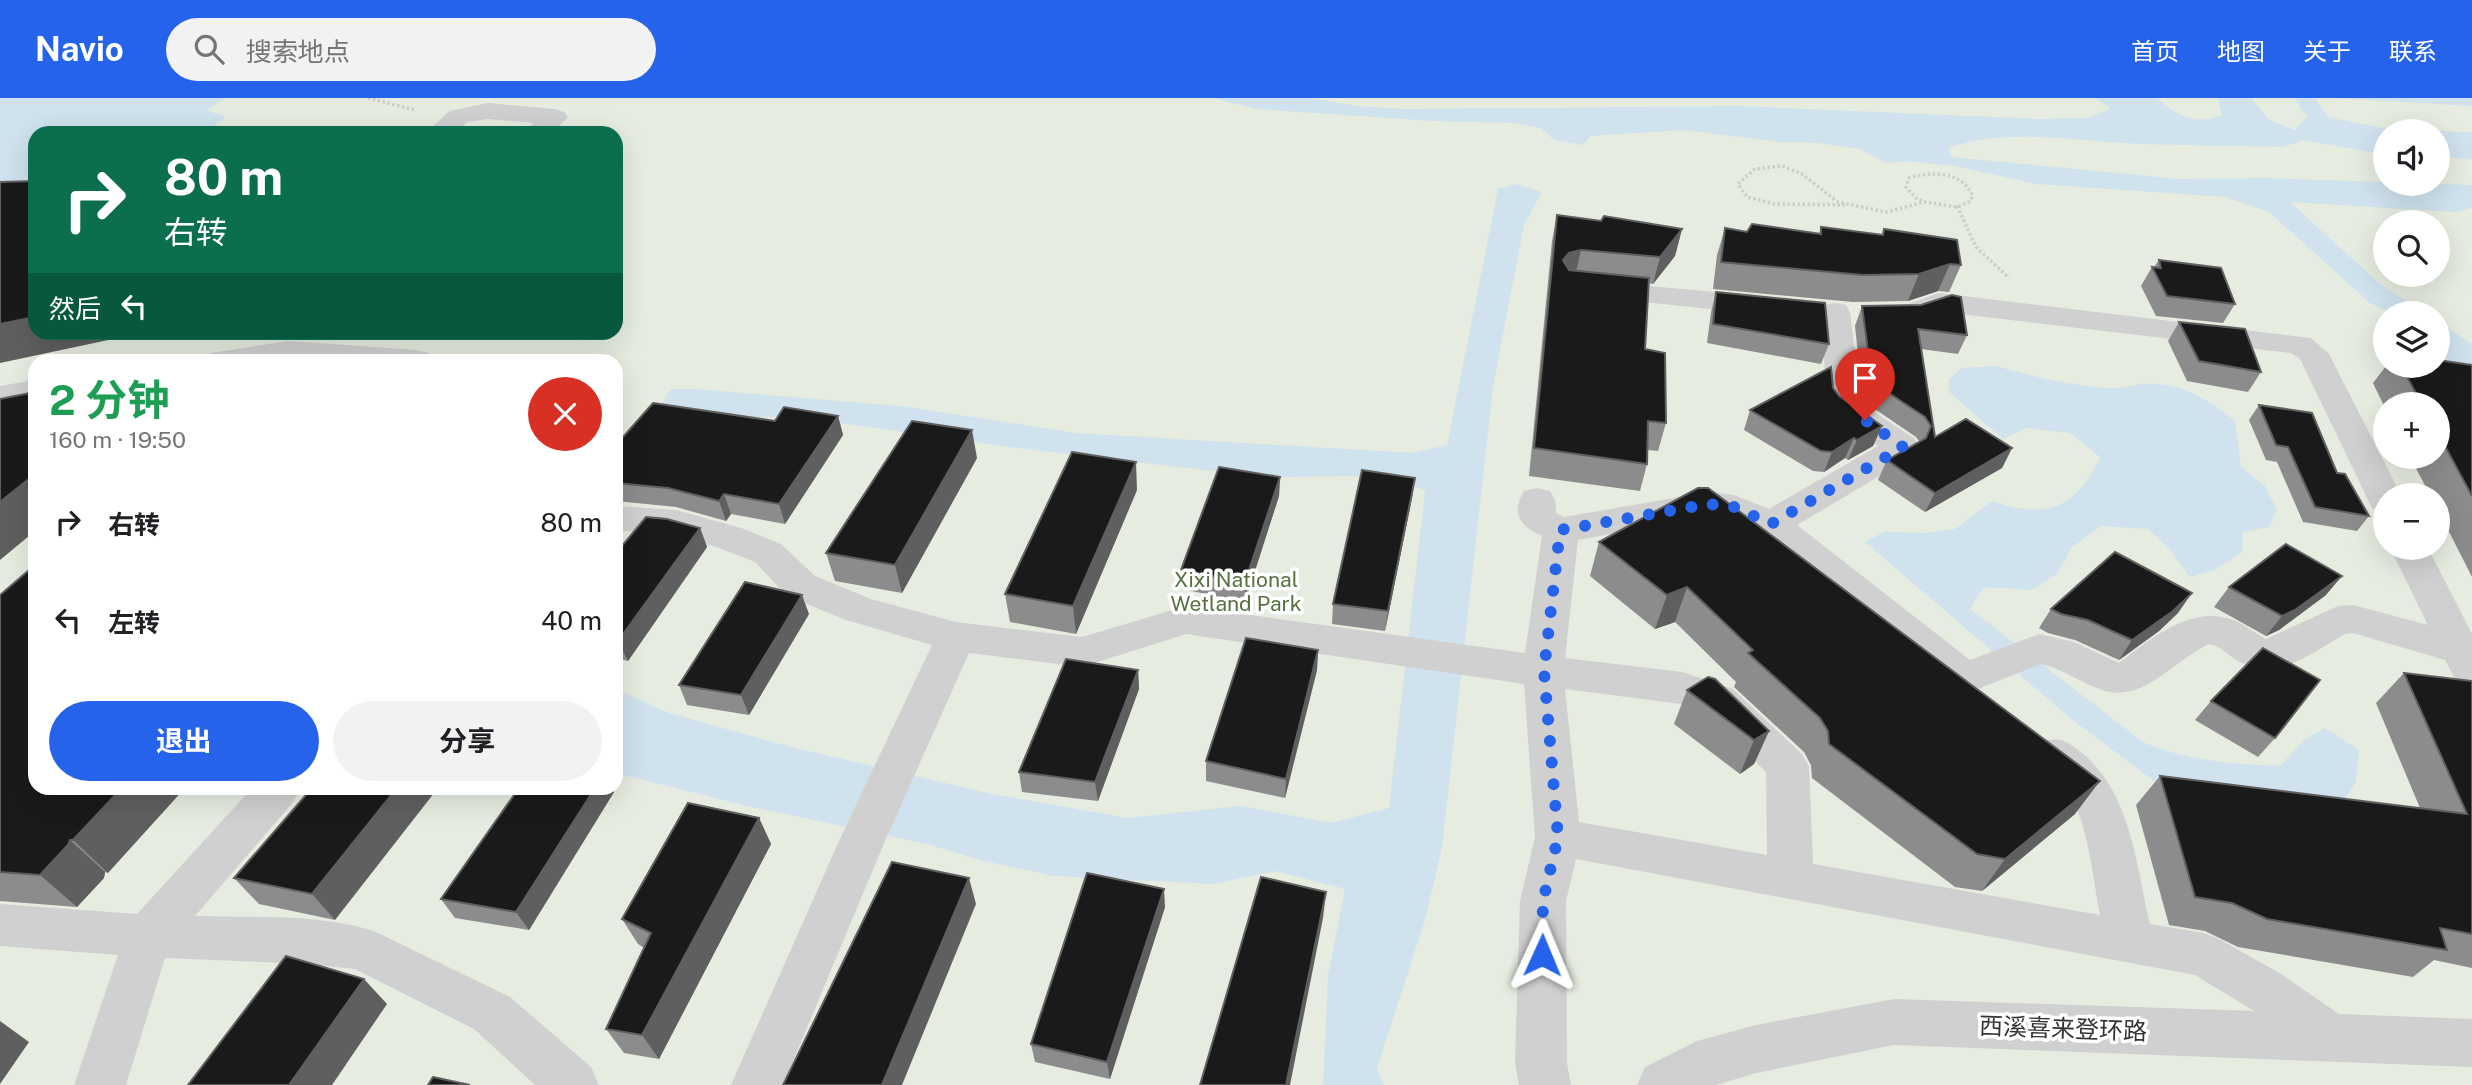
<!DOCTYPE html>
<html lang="zh">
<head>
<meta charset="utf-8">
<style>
  :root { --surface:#fff; --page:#f2f2f2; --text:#202124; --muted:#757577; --accent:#2563eb }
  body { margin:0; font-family:"Public Sans","Noto Sans SC",sans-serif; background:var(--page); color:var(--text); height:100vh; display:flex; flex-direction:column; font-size:26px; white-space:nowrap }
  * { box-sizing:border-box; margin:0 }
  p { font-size:23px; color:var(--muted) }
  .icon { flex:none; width:38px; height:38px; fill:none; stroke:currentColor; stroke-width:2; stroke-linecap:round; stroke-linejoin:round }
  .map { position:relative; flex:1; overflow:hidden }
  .panel { position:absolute; left:28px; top:256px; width:595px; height:441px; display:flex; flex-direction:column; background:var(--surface); border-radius:21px; box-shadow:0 7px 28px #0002 }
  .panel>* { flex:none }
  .guide { position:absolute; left:28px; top:28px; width:595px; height:214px; border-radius:21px; box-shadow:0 7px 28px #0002; background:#0b6e4f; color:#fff; overflow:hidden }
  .tools { position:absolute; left:2373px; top:21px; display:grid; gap:14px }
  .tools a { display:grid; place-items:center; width:77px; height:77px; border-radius:50%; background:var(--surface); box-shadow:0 7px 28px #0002; font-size:35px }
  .pin { position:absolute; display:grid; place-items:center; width:60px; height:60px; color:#fff; margin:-72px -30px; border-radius:50% 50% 50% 0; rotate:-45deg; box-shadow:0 0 7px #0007 }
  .pin .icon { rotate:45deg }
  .me { position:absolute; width:77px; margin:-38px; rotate:1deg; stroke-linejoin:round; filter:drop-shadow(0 0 5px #0008) }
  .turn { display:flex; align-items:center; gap:24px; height:147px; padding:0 21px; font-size:32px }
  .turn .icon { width:91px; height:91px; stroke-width:2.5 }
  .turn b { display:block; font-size:49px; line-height:60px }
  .then { display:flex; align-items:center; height:66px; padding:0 21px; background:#0003; gap:14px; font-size:26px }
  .round { display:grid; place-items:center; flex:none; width:74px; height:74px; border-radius:37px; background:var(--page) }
  .overview { display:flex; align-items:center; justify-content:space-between; height:119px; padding:0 21px }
  h1 { font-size:42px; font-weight:700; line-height:52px; color:#1e9e55 }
  .primary-button { display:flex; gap:14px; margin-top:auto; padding:14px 21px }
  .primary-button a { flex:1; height:80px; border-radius:42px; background:var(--accent); color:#fff; font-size:28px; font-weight:700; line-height:80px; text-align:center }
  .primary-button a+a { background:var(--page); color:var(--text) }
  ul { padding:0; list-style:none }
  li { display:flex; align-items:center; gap:21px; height:98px; padding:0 21px }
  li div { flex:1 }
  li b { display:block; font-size:26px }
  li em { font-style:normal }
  header { display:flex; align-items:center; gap:42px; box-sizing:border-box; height:98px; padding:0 35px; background:var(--accent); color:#fff }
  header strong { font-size:33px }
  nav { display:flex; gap:38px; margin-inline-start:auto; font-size:24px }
  .search { width:490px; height:63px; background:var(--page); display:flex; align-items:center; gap:18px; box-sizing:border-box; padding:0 24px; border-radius:38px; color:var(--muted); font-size:26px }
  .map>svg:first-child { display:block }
  .green { fill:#e6ecdf; fill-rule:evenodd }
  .water { fill:#cfe2ee }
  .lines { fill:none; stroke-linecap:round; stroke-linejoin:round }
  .path { stroke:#cdcdcd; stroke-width:3.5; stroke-dasharray:2.5 2.5; stroke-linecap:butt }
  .minor { fill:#d0d0d0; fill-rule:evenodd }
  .wall { fill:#8c8c8c }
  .shaded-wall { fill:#5f5f5f }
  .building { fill:#1a1a1a; stroke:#5f5f5f; stroke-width:2 }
  .route { stroke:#2563eb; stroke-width:12; stroke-dasharray:0 21.6 }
  .labels { text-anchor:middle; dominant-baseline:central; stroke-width:7; stroke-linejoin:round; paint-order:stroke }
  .park-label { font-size:21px; fill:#56703f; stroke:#fff }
  .near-street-label { font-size:24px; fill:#333; stroke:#fff }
</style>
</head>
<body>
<header>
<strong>Navio</strong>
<div class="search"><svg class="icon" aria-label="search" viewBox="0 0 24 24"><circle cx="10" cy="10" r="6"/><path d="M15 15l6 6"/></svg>搜索地点</div>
<nav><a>首页</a><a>地图</a><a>关于</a><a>联系</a></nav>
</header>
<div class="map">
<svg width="2472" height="987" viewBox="0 0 2472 987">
  <rect width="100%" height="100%" fill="#fff"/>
  <path class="green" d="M0,0H2472V987H0ZM2385,33H2438V86H2385ZM35,35H616V234H35ZM2385,124H2438V177H2385ZM2385,215H2438V268H2385ZM35,262H616V690H35ZM2385,306H2438V359H2385ZM2385,397H2438V450H2385Z"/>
  <g class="water">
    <polygon points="0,0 226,0 206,12 226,19 203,35 35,35 35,96 0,95"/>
    <path d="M1213,0H1310L1358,8L1403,11L1737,8L2039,21L2088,20L2111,11L2096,0H2157C2177,18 2195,28 2222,17L2218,0H2251L2269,22L2295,32L2307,19L2294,0H2315L2328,19L2387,31L2472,34V61L2438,59V33H2385V57L2304,42L2283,49C2230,47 2176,48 2123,45C2064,42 2004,30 1948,50L1951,59L2179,81L2267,80L2472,87V110L2455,114L2290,104L2380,186L2425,215H2392L2370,205L2269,114L2225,99L2037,86L1954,68L1908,63L1886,65L1860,51L1818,45L1781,44L1683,32L1590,38L1583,47L1554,42L1541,30L1516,25L1435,23L1256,11Z"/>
    <polygon points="2335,0 2472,0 2472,8 2350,1"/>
    <polygon points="1516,86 1542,94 1524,127 1493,288 1442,750 1425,822 1377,970 1384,987 1323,987 1328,877 1345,791 1275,773 1213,786 1054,778 980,762 927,746 743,707 616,675 616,591 666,614 791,649 992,696 1128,720 1241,708 1331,725 1389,710 1425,393 1396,378 1262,379 1009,349 792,318 722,320 661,308 670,291 696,291 901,308 1076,335 1412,355 1447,347 1498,91"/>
    <polygon points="2438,224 2472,246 2472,286 2438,252"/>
    <path d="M1996,268C2032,278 2068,287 2106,290C2119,291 2131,287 2143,286C2180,284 2207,300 2235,323L2241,369L2265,388L2277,412L2269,429L2243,434L2242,454L2215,472L2190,479L2171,453L2148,431L2101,428L2072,449L2057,476L2031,492L1984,489L1970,511L2143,644C2186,663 2233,666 2280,668L2304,642L2325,630L2359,652L2356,684L2337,713L2212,695L2154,683L2070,620L1865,444L1884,434L1926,435L1955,431L1992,403C2046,422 2076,411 2100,359L2070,335L2027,330L2003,341L1949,294V281L1962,270Z"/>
  </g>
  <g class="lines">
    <g class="path">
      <polyline points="368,0 415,12"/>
      <path d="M1845,107L1775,106L1747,99L1738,86L1755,71L1782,68L1802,76L1838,104L1887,114L1924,104L1957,109L1969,104L1973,98C1962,73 1932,73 1909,80L1906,89L1916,100L1925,104"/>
      <polyline points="1957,108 1976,149 2009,180"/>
    </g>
    <g class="minor">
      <polygon points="488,5 555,11 564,14 568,19 552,35 524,35 533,25 488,21 467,24 454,35 425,35 450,13"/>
      <polygon points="1597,183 1767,199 1778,201 1782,208 1778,215 1767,217 1586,198 1582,192 1586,186"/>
      <polygon points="1939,195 2311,240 2329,256 2401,397 2385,397 2385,413 2372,410 2300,261 2291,255 1943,214 1914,224 1903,222 1899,215 1903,208"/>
      <path d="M1835,205L1846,207L1850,214L1861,305L1915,341L1920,349L1915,357L1797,427L1970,562L2039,536L2074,544L2119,565C2150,541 2192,506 2233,522C2245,526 2255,536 2266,541L2338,508L2353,507L2428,527L2390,450H2428L2472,536V591L2458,587L2445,562L2353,535L2345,536C2311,555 2283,581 2242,565C2230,560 2222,548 2209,546C2174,562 2143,606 2102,592C2081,585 2063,571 2041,566L1965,596L1951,591L1758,435L1727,420L1709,418L1578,442L1565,560L1682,574L1733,591L1802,656L1809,668L1813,766L2100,817C2094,786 2087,720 2069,696C2058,681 2042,674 2033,657L2039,645C2059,638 2065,642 2082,655C2131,695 2136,767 2150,826L2204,835L2221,842L2281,876L2339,916L2472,921V969L1894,947L1756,975L1716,987H1637L1645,969L1697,943L1756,927L1894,901L2254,913L2195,877L1576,761L1566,803L1567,965L1571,987H1519L1515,965L1520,803L1535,739L1524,586L1186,536L1082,569L969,555L885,743L783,987H731L839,743L932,547L846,522L787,498L755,464L716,449L676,438L616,432V408L676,412L741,430L781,446L815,478L871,501L956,524L1082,539L1186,508L1525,555L1542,438C1521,429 1510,416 1524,393L1537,390L1550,393L1555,402L1556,415L1564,419L1709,394L1734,397L1769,411L1878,348L1833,316L1828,309L1820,214L1824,207ZM1565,591L1681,606L1703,613L1766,674L1767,757L1579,724Z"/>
      <polygon points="288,243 417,252 428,255 433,262 206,262 211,255"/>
      <polygon points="35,282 35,302 0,308 0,288"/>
      <path d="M252,690H301L294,703L195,818C251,820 325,815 378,835L510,899L591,969L599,987H535L474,931L355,871L306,866L165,860L126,987H74L118,857L0,848V806L137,816Z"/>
    </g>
  </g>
  <g class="wall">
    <polygon points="1557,117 1601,123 1682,131 1675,158 1653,186 1648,185 1645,251 1666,325 1658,353 1648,352 1647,366 1640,393 1529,378 1552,143"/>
    <polygon points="1821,129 1882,137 1884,131 1961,167 1949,194 1938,193 1908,203 1853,204 1713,191 1717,157 1725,130 1747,134 1819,136"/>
    <polygon points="2159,162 2235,206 2223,225 2156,218 2141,188 2152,169 2154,169"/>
    <polygon points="1716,194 1829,246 1821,266 1707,245 1711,214"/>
    <polygon points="1862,208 1967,237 1958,256 1921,251 1935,339 2012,350 2002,370 1925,414 1878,382 1887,362 1919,343 1916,339 1863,303 1855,228"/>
    <polygon points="2179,224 2261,274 2248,294 2187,283 2168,243"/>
    <polygon points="2472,267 2472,479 2438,412 2438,397 2430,397 2410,359 2438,359 2438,306 2385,306 2385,310 2373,285 2386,268"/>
    <polygon points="1833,290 1839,298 1882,328 1873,348 1848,362 1845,360 1824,374 1813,373 1744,332 1750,312"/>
    <polygon points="2259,307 2337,375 2369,418 2357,433 2303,424 2277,364 2266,362 2249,322"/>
    <polygon points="838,318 843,337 785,426 731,416 726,423 676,409 616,403 616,347 775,323"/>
    <polygon points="977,360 902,495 835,483 826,455"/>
    <polygon points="1280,379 1279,398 1245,504 1182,491 1181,472"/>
    <polygon points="1415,380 1412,400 1385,533 1332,526 1333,506"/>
    <polygon points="1698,390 2075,716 1982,793 1955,789 1812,680 1811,667 1804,654 1734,589 1736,584 1675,524 1655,531 1590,478 1599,444"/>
    <polygon points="1137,392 1076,536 1010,524 1005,496"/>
    <polygon points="700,430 707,449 628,563 616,560 616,455"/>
    <polygon points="2229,489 2326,497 2279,532 2266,538 2214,509"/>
    <polygon points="0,497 108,775 105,774 104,780 77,809 0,803"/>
    <polygon points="2051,511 2178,515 2159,533 2119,562 2075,542 2048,535 2039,530"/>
    <polygon points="809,516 749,617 687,607 679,587"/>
    <polygon points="1318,552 1317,572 1285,700 1206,683 1206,663"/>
    <polygon points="1138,572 1139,591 1098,703 1022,694 1019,674"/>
    <polygon points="2404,575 2472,583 2472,870 2434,862 2413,879 2238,849 2205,833 2169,827 2136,707 2160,678 2420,710 2376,605"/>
    <polygon points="1687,592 1769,633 1754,666 1740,676 1674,626"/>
    <polygon points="2211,603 2275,640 2258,659 2195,622"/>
    <polygon points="312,690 335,822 259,806 234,780"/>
    <polygon points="519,690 612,690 614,694 529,832 455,820 441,801"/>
    <polygon points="759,720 771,746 659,961 624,955 606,931 644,850 638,846 622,821"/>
    <polygon points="1165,809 1110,981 1035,964 1031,946"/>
  </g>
  <g class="shaded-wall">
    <polygon points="1682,131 1675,158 1653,186 1660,159"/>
    <polygon points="1581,152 1575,178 1563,181 1563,162 1569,155"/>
    <polygon points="1950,166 1938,193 1908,203 1919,176"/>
    <polygon points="35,219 35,234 146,234 0,265 0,226"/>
    <polygon points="838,318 843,337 785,426 779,406"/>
    <polygon points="1882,328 1873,348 1848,362 1857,342"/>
    <polygon points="972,332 977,360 902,495 895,467"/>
    <polygon points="1854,340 1845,360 1824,374 1832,354"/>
    <polygon points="2012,350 2002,370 1925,414 1935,395"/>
    <polygon points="1136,364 1137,392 1076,536 1073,508"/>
    <polygon points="35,376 35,433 0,462 0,404"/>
    <polygon points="1280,379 1279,398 1245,504 1245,484"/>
    <polygon points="1415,380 1412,400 1385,533 1388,513"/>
    <polygon points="724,396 731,416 726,423 719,403"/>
    <polygon points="700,430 707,449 628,563 618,543"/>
    <polygon points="2342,478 2326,497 2279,532 2266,538 2282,518"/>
    <polygon points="1687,489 1675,524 1655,531 1667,497"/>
    <polygon points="2192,495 2178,515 2159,533 2119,562 2132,542"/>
    <polygon points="802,497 809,516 749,617 741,597"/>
    <polygon points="1318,552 1317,572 1285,700 1286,681"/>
    <polygon points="1138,572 1139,591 1098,703 1095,684"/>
    <polygon points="1769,633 1754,666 1740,676 1754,642"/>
    <polygon points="2100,683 2075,716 1982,793 2005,761"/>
    <polygon points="122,690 185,690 108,775 73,742"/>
    <polygon points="397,690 438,690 335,822 312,796"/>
    <polygon points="595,690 612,690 614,694 529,832 516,814"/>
    <polygon points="759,720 771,746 659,961 642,937"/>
    <polygon points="70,742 105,774 104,780 77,809 40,777"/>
    <polygon points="969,780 976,806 902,987 882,987"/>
    <polygon points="1164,791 1165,809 1110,981 1107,964"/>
    <polygon points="1326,794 1323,820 1290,987 1286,987"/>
    <polygon points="364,881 387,906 332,987 289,987"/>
    <polygon points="0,923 29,944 0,986"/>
  </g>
  <g class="building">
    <polygon points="35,83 35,219 0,226 0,84"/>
    <polygon points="1557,117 1601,123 1604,118 1682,131 1660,159 1581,152 1569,155 1563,162 1569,172 1649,180 1645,251 1665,255 1666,325 1648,323 1647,366 1534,350"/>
    <polygon points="1752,126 1821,136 1821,129 1883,137 1884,131 1957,142 1961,167 1950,166 1919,176 1863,177 1721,164 1725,130 1747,134"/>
    <polygon points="2159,162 2221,170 2235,206 2167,198 2152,169 2161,170"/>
    <polygon points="1716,194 1825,205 1829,246 1713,226"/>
    <polygon points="1952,197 1961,199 1967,237 1918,231 1935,339 1966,321 2012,350 1935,395 1887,362 1926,340 1931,328 1925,319 1872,284 1862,208 1921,207"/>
    <polygon points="2179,224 2245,231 2261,274 2199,263"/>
    <polygon points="2438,262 2472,267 2472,398 2438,335 2438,306 2422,306 2401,268 2438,268"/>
    <polygon points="1831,269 1833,290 1839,298 1882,328 1857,342 1854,340 1832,354 1821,353 1750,312"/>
    <polygon points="35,294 35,376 0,404 0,301"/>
    <polygon points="653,305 775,323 784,309 838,318 779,406 724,396 719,403 668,390 616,385 616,347"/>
    <polygon points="2259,307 2312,315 2337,375 2345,376 2369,418 2315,409 2288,349 2276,347"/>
    <polygon points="912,323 972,332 895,467 826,455"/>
    <polygon points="1072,354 1136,364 1073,508 1005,496"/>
    <polygon points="1219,369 1280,379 1245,484 1181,472"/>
    <polygon points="1362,372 1415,380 1388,513 1333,506"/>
    <polygon points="1698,390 1708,390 2100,683 2005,761 1977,756 1829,646 1828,633 1820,620 1748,555 1753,552 1687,489 1667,497 1599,444"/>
    <polygon points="646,419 667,421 700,430 618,543 616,543 616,455"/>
    <polygon points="2286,446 2342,478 2295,512 2282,518 2229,489"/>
    <polygon points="2115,454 2192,495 2173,513 2132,542 2088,522 2061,516 2051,511"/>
    <polygon points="35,467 35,690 122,690 73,742 70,742 68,747 40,777 0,774 0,497"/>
    <polygon points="745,484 802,497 741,597 679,587"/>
    <polygon points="1246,540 1318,552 1286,681 1206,663"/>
    <polygon points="2263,550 2320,582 2275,640 2211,603"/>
    <polygon points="1066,561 1138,572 1095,684 1019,674"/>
    <polygon points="2404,575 2472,583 2472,836 2440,830 2447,852 2267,821 2232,805 2195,799 2160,678 2467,716"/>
    <polygon points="1708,579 1715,581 1769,633 1754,642 1687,592"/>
    <polygon points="312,690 397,690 312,796 234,780"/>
    <polygon points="519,690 595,690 516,814 441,801"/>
    <polygon points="688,705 759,720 642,937 606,931 651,835 622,821"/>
    <polygon points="892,764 969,780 882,987 783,987"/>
    <polygon points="1087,775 1164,791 1107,964 1031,946"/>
    <polygon points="1261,779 1326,794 1286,987 1200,987"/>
    <polygon points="286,858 364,881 289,987 188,987"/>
    <polygon points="433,979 470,987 428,987"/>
  </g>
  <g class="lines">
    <polyline class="route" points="1542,857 1543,803 1558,739 1544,573 1560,432 1709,406 1734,409 1771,426 1903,349 1865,322"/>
  </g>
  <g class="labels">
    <g class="park-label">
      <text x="1236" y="481">Xixi National<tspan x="1236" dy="24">Wetland Park</tspan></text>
    </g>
    <g class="near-street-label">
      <text transform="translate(2063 930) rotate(2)">西溪喜来登环路</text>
    </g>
  </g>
</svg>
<div class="tools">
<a><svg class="icon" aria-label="sound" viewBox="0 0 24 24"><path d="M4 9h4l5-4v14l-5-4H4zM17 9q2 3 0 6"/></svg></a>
<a><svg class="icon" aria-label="search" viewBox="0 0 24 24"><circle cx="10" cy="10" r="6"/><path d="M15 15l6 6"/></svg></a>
<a><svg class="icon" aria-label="layers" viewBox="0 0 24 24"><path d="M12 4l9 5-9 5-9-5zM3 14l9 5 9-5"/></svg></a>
<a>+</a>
<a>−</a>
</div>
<div class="pin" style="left:1865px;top:322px;background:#d93025"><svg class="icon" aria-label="arrive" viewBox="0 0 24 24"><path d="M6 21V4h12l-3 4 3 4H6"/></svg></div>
<svg class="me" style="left:1542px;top:857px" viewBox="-20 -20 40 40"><path d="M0-17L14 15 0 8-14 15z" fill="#2563eb" stroke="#fff" stroke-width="4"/></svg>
<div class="guide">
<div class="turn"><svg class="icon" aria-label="right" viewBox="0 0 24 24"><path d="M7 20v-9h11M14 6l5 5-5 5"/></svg><div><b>80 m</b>右转</div></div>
<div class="then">然后<svg class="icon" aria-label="left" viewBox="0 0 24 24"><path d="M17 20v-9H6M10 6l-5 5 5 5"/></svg></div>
</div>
<section class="panel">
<div class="overview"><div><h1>2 分钟</h1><p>160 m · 19:50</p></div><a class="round" style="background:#d93025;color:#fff"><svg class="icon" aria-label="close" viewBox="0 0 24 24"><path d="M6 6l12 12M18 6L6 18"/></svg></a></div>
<ul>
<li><svg class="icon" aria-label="right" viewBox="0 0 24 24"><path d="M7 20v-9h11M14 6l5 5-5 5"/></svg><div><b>右转</b></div><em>80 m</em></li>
<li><svg class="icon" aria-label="left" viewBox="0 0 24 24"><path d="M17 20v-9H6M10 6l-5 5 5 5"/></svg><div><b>左转</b></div><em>40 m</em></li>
</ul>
<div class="primary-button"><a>退出</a><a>分享</a></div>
</section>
</div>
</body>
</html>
